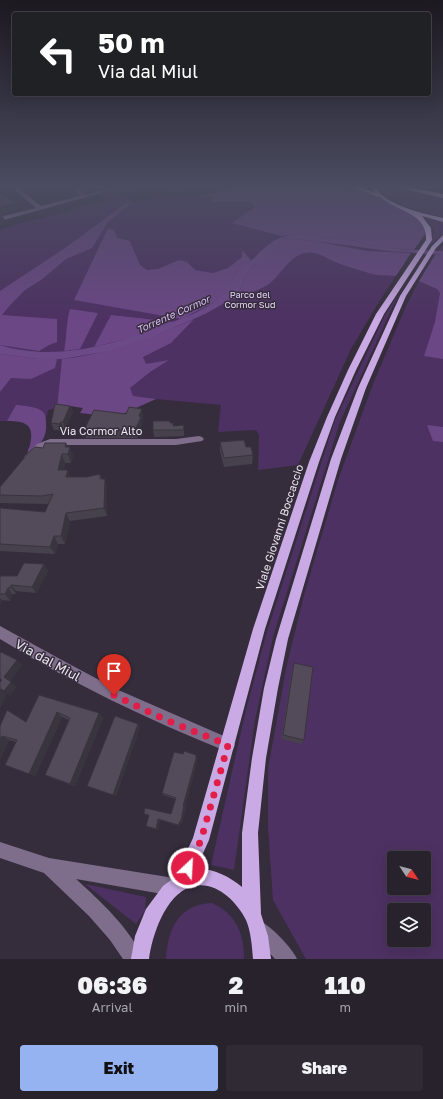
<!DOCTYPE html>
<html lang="en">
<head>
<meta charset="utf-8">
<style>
  :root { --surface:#28222d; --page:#302a35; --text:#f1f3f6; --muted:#a5a4aa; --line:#443f49; --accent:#95b2f1 }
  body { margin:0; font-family:"Golos Text",sans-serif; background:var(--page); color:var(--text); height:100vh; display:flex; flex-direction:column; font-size:15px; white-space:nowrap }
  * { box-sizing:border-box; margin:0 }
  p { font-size:13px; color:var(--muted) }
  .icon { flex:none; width:22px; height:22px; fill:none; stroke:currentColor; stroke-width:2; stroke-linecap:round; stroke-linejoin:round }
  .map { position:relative; height:959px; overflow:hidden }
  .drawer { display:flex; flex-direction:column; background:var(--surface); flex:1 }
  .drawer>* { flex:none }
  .hud { position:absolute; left:12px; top:12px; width:419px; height:84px; border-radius:4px; box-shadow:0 4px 16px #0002,0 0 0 1px var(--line); background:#202124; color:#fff; overflow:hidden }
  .needle { width:26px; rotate:126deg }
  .tools { position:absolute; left:387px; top:851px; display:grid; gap:8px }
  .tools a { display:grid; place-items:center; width:44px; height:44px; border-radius:4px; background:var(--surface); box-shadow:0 4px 16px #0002,0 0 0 1px var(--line); font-size:20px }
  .pin { position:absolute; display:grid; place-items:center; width:34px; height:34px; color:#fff; margin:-41px -17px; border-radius:50% 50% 50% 0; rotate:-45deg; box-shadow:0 0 4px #0007 }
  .pin .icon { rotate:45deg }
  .me { position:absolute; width:44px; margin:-22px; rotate:25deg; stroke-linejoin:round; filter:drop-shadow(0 0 3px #0008) }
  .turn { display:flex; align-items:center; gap:14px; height:84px; padding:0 20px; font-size:18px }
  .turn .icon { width:52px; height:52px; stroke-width:2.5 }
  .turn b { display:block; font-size:28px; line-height:34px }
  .eta { display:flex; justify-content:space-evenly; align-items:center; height:68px; text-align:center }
  .eta b { font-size:24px; font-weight:800; line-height:28px }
  .cta { display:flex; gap:8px; margin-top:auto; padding:8px 20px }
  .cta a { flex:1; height:46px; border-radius:4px; background:var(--accent); color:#111; font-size:16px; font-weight:800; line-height:46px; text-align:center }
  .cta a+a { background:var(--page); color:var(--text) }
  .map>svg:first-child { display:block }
  .green { fill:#4d3162; fill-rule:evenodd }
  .forest { fill:#6b4785 }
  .water { fill:#6c4987 }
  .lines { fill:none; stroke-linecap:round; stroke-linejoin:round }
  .minor { fill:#7e6e8b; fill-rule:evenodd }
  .major { fill:#caaae5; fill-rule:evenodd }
  .highway { fill:#e4c5fe; fill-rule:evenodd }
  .wall { fill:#47404d }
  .shaded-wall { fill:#3a343f }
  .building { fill:#534a5a; stroke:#3a343f }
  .route { stroke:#e11d48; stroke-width:7; stroke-dasharray:0 12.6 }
  .labels { text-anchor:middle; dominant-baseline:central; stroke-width:3; stroke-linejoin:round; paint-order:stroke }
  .far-park-label { font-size:9px; fill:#e7d3f8; stroke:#352d3c }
  .far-water-label { font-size:10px; font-style:italic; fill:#dcbef5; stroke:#352d3c }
  .street-label { font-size:11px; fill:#ede7f1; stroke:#352d3c }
  .near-street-label { font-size:13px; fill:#ede7f1; stroke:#352d3c }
</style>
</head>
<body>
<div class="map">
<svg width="443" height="959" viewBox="0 0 443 959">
  <rect width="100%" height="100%" fill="#352d3c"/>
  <g class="green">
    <polygon points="240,187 348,187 365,193 408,257 377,305 351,349 298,465 258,470 259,435 256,430 218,432 221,405 156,399 115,416 71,405 48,410 46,418 42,412 7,421 0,421 0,230 17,224 58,214 104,200 101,194 116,190 135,202 171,195 216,194"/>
    <path d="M377,187H391L443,198V217C426,213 385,204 377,187Z"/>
    <path d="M425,218L443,222V234L429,246C435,233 436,230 425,218Z"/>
    <path d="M443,244V959H306L273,900L268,827V769L287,664L304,595L338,480L373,384L406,306L419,281ZM394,858H424V888H394ZM394,910H424V940H394Z"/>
    <polygon points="398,295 340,422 273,637 255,720 234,870 211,865 245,714 266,635 335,420 385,315"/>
    <polygon points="85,884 146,897 145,911 136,924"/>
    <path d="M212,903C236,914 244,933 244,959H166C167,930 179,904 212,903Z"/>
  </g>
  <g class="forest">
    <path d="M238,187H329L354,193L357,192L344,187C358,187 412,211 421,222C423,224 425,227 426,230L425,234L414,250L390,248L362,244L356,241L299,234L281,236L232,223L255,207L251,202H210L215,197L204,194L216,193Z"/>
    <polygon points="129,201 130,204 108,222 92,248 66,259 41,280 25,290 11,304 2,315 57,319 57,342 49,345 39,351 0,345 0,291 65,248"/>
    <polygon points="108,228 114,230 117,238 130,241 140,265 147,270 158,269 179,260 187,262 195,270 213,273 228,268 242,257 242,250 251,260 238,271 230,287 221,298 213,303 181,319 74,300"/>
    <path d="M284,238L315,241L367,251L411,253L396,276C388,275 379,276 372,274C361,271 350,267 340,264C328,260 318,250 305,253C289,256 282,274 269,284C262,289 238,298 230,300L240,290L245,276L250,269Z"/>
    <polygon points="435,255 443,255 443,359 424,356 435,322 440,293 437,289 419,281"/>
    <path d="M70,309L98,313L80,349L64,351C67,337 66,321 70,309Z"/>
    <polygon points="111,315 174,322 135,337 94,347"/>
    <path d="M194,319L171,343L143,357L146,364L169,360L150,372L130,388L133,396L156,399L116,417L80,413L83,408L70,406L57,409L62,359C109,354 151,338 194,319Z"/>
    <polygon points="0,354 38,359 57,359 55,368 31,379 11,378 0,392"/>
    <path d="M16,405C24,406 37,406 43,412C46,415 46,420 46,424C47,440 39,444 28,455C27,450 29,449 30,445C35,424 25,421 7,421Z"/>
    <polygon points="427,425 443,427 443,442 433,441"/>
  </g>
  <path class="water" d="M299,234L356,241L362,244L398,249L443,251V255L389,251L315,241L284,238L282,242L253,266L245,276L240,290L230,300L205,314L150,338L109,351L62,359H38L0,354V345C54,362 113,345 163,326C182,318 204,311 220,298C230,290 232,279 239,270C242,265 248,263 253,259C268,244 277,235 299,234Z"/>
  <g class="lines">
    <g class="minor">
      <polygon points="16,187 20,187 20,189 41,206 80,196 72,187 77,187 85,195 115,187 123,187 0,221 0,217 36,208 15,190"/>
      <polygon points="199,436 202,437 204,439 202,441 176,445 51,445 43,448 32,460 26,460 24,457 37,444 50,439 176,439"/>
      <path d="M0,626L60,659L116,689L233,740L235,745L233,750L228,752C149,720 73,684 0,639Z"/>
      <path d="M0,842L49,858L174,878L180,881L183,887L180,893L174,896L76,879C99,900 131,929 143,959H123L110,940L89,916L44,873L0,858Z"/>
      <path d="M260,921C271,926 292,948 297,959H275L254,936L251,930L254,924Z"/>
    </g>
    <path class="major" d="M371,187H375C387,206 422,213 443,218V222L422,216L431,228L432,240L384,314L356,370L335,417L319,462L265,629L209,840L196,869C213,868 229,876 242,887V833L252,758L264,688L276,639L331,459L358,388L400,296L432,246L443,235V241L436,248L406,296L366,388L341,459L288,639L278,688L266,758L258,833L261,914L268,936L271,959H253C252,946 251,932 246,920C236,900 214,879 190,887C165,896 152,936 149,959H131L135,936L146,909L163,886L175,877L193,838L253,629L309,462L327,417L348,370L376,314L426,240C428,208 385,212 371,187Z"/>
    <g class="highway">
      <polygon points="352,187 361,187 383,196 378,197"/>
      <polygon points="396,187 408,187 443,194 443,198"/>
    </g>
  </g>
  <g class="wall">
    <polygon points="121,187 157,187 143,191 140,189 126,193 121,189"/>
    <polygon points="167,187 186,187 186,192 170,194 168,191"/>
    <polygon points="206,187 226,187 213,190"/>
    <polygon points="70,406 73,412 65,428 63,428 62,430 54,430 51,423"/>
    <polygon points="143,416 142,420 142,424 137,438 86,438 84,430"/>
    <polygon points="171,423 173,426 184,425 184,436 154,437 153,430"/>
    <polygon points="220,442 253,455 252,464 224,467 220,451"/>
    <polygon points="66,443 67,447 73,455 71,463 65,463 63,470 71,477 87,477 100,474 102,479 107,487 107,516 70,521 65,544 58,544 55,554 0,551 0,508 45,512 49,504 45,504 0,503 0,487 43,448"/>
    <polygon points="44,564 48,571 36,593 16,591 16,594 12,594 10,601 2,600 0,605 0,576 17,576"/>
    <polygon points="294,663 304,740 301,744 281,739 292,669"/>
    <polygon points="39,695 99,713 103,718 75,786 51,778 45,775 69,720 62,717 35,776 5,765 16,742 9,740 0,760 0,726 26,722"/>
    <polygon points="140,727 116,796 91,788 87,786"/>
    <polygon points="183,754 196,758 197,762 185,806 186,808 182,822 179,826 160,820 158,830 146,826 149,816 144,814 171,814 175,799 163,795 162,793"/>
  </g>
  <g class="shaded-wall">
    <polygon points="125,187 140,187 140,189 126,193"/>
    <polygon points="143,187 157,187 143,191"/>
    <polygon points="178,187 186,187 186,192 170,194 169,188"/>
    <polygon points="213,187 226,187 213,190"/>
    <polygon points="15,203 18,211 0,215 0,207"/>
    <polygon points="3,216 6,224 0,226 0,217"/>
    <polygon points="70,406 73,412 65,428 63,422"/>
    <polygon points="142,409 143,416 142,420 142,424 137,438 135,430 139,416"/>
    <polygon points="61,422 63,428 62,430 59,424"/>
    <polygon points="66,443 69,451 70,447 73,455 71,463 65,447"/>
    <polygon points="62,454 65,463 61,478 58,470"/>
    <polygon points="68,470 71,478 66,477"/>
    <polygon points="105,479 107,487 107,516 104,508"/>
    <polygon points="66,513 70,521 65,544 61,536"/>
    <polygon points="54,536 58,544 55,554 50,547"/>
    <polygon points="44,564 48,571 36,593 32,587"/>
    <polygon points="11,585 16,591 16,594 11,587"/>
    <polygon points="8,588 12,594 10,601 5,594"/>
    <polygon points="0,598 2,600 0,605"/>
    <polygon points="17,660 22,665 10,682 4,677"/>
    <polygon points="11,682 17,687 10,696 4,691"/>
    <polygon points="1,689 7,694 0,708 0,691"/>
    <polygon points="57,712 62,717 35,776 29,774"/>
    <polygon points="99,713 103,718 75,786 70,784"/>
    <polygon points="138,724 140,727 116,796 113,795"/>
    <polygon points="2,736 9,740 0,760 0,740"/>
    <polygon points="196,755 197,762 185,806 186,808 182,822 179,826 178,825"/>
    <polygon points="158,819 160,820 158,830 156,829"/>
  </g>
  <g class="building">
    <polygon points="169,187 178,187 169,188"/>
    <polygon points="0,192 15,203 0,207"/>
    <polygon points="55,404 70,406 63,422 61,422 59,424 51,423"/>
    <polygon points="129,407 142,409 139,416 141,417 135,430 84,430 94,410 126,414"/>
    <polygon points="153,421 170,421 170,423 173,423 173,426 184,425 183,430 153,430"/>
    <polygon points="244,440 246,447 251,447 253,455 224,458 220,442"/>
    <polygon points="45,443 66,443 65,447 70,447 68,454 62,454 58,470 68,470 66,477 87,477 100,474 100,479 105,479 104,508 66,513 61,536 54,536 50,547 0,544 0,508 45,512 53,494 41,496 0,495 0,487 30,451 35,447 43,448"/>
    <polygon points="24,563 44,564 32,587 11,585 11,587 8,588 5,594 0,594 0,576 17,576"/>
    <polygon points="1,652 17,660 4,677 11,682 4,691 1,689 0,691 0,682 2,680 0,679 0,653"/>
    <polygon points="294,663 313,667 304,740 283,735"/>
    <polygon points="39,695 99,713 70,784 45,775 70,718 57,712 29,774 5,765 17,740 2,736 0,740 0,726 7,710 26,722"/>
    <polygon points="115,716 138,724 113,795 87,786"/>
    <polygon points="184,751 196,755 196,759 183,806 184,806 181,820 178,825 158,819 156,829 146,826 149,815 144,814 145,808 171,814 176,798 162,793 174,752 183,754"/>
  </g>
  <linearGradient id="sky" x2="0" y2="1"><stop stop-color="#1d1921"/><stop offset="0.58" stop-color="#4b4c61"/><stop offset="1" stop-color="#4b4c61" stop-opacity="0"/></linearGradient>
  <rect width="443" height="321" fill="url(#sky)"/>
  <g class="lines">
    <polyline class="route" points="114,695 166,720 228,745 201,840 188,868"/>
  </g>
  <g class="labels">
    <g class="far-park-label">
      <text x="250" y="294">Parco del<tspan x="250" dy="10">Cormor Sud</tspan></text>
    </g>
    <g class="far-water-label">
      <text transform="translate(173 314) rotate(-24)">Torrente Cormor</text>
    </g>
    <g class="street-label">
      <text x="101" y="430">Via Cormor Alto</text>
      <text transform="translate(279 527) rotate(-72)">Viale Giovanni Boccaccio</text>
    </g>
    <g class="near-street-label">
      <text transform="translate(48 660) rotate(29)">Via dal Miul</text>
    </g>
  </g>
</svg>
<div class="tools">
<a><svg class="needle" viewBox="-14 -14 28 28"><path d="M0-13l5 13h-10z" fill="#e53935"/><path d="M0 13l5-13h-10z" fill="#a5a4aa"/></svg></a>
<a><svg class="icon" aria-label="layers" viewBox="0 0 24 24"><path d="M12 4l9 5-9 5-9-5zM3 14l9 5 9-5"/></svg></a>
</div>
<div class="pin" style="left:114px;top:695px;background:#d93025"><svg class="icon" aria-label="arrive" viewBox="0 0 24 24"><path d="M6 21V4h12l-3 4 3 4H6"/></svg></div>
<svg class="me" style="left:188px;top:868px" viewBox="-20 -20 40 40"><circle r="17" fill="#e11d48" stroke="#fff" stroke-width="3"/><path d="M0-11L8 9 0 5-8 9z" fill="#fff"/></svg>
<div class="hud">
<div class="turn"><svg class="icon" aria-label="left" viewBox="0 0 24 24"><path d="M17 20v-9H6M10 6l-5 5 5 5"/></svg><div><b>50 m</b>Via dal Miul</div></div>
</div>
</div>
<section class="drawer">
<div class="eta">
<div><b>06:36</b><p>Arrival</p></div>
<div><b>2</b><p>min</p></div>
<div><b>110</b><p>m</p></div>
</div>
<div class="cta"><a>Exit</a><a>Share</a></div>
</section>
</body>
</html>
